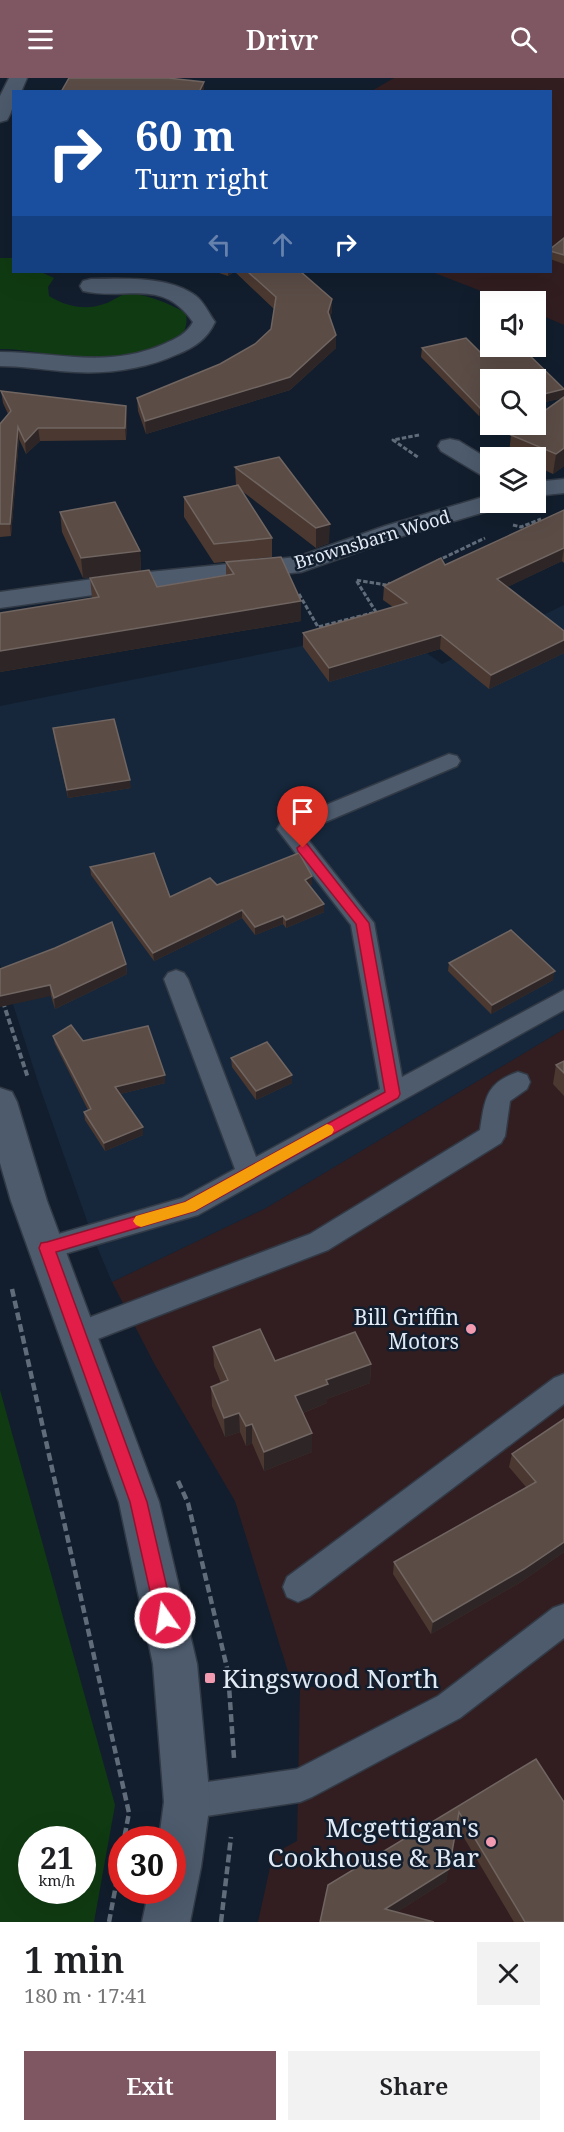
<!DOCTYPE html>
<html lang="en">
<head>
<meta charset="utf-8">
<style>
  :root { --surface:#fff; --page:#f2f2f2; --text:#202124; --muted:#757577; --accent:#7e5763 }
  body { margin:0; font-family:"Noto Serif",serif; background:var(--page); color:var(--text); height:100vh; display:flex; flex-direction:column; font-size:22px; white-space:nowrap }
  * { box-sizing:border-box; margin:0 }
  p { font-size:20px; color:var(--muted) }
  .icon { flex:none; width:33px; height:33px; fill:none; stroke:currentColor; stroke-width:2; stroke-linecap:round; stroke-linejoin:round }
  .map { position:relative; height:1844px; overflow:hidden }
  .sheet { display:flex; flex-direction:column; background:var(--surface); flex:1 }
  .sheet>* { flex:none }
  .top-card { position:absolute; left:12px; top:12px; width:540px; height:183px; border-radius:0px; box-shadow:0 6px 24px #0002; background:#1a4fa0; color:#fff; overflow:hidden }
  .tools { position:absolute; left:480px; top:213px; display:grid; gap:12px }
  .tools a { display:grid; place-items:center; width:66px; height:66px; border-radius:0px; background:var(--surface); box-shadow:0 6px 24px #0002; font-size:30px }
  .speed { position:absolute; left:18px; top:1748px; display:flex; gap:12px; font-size:30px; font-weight:700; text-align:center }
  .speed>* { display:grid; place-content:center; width:78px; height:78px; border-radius:50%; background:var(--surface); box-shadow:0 6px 24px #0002; line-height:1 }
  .speed small { font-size:15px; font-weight:400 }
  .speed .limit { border:9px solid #d22; background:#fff; color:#111 }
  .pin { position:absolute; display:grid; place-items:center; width:51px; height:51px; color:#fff; margin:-62px -26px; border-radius:50% 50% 50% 0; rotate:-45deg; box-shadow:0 0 6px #0007 }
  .pin .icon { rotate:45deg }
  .me { position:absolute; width:66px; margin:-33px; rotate:347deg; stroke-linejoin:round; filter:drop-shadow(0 0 4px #0008) }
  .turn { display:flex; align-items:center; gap:21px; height:126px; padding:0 24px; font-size:27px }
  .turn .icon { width:78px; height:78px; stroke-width:2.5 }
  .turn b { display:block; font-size:42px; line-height:51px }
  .lanes { display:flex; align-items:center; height:57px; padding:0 24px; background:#0003; justify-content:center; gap:30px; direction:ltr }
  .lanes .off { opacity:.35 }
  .round { display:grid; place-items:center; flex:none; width:63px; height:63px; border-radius:0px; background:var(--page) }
  .head { display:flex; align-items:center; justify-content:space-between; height:102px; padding:0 24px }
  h1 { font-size:36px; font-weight:600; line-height:45px }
  .button { display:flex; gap:12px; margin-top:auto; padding:12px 24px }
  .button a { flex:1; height:69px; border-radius:0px; background:var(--accent); color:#fff; font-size:24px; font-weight:600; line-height:69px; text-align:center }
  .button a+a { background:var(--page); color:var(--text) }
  header { display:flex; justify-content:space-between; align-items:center; height:78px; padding:0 24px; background:var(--accent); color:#fff; font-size:27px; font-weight:600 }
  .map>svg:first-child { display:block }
  .commercial { fill:#321e20 }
  .built { fill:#16273b }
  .green { fill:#103b12; fill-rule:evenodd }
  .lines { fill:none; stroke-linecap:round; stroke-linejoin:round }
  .service-casing { stroke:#323a46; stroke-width:3 }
  .minor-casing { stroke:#323a46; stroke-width:3 }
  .path-far2 { stroke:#616c7a; stroke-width:3; stroke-dasharray:4.5 2; stroke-linecap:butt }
  .path-far1 { stroke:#616c7a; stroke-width:4; stroke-dasharray:6 3; stroke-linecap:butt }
  .path { stroke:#616c7a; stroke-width:4.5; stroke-dasharray:8 4; stroke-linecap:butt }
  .service { fill:#4d5b6d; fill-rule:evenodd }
  .minor { fill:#4d5b6d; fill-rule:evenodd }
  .wall { fill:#4b3931 }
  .shaded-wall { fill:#2e2626 }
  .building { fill:#5b4c46; stroke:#706561; stroke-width:1.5 }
  .route { fill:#e11d48; stroke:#92132f; stroke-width:1.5 }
  .slow { fill:#f59e0b }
  .poi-dot { fill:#f29aaf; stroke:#121e2d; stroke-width:2 }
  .labels { text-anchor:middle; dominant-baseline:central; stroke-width:5; stroke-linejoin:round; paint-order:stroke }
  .far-street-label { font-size:18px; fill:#e0e9f4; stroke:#121e2d }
  .poi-label { font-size:21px; fill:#e0e9f4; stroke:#121e2d; text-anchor:end }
  .near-poi-label { font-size:26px; fill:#e0e9f4; stroke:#121e2d; text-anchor:start }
</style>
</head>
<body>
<header><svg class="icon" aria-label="menu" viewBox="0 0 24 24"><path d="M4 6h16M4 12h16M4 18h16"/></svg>Drivr<svg class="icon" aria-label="search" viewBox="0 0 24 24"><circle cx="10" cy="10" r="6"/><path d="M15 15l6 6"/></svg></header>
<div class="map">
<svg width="564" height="1844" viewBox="0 0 564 1844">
  <rect width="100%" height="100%" fill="#121e2d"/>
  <g class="commercial">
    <polygon points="394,0 564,0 564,247 536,235 536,224 507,223 432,194 550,194 550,14 370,14"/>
    <polygon points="564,951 564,1844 258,1844 273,1776 297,1763 300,1610 337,1607 357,1598 290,1600 235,1423 155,1287 112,1204 266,1130"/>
  </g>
  <polygon class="built" points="564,527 564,951 266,1130 112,1204 92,1157 39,1007 0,886 0,628 297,569 384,544 442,586"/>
  <g class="green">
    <path d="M0,180H13L14,194H41L54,200L48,209L49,218C67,229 87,233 107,225C115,222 120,216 129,216C149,216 169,226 186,235C187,243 187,251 181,257C164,274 111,282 88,281C58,279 29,271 0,271Z"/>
    <path d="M0,1312L115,1727L94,1844H0ZM32,1761H82V1812H32Z"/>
  </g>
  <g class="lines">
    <defs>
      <g id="service">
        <polygon points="449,676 457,678 460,683 457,688 302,754 374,845 402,999 564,912 564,932 198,1137 47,1181 38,1178 34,1170 38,1162 182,1120 235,1091 164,901 168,895 176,892 184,895 188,901 256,1079 380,1011 351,847 277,751 280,746"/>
        <path d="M518,994L527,997L530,1004L527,1011L510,1023L505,1058L501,1065L328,1172L77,1269L67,1266L63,1257L67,1248L310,1156L480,1052C485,1022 485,1005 518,994Z"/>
        <polygon points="564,1296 564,1326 309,1519 298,1524 287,1519 283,1509 287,1499 554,1300"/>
        <polygon points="564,1526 564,1560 460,1640 312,1719 300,1724 187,1741 175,1736 170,1724 175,1712 187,1707 297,1691 438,1618 553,1530"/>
      </g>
      <g id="minor">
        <path d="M9,0H27L21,14H14C14,25 13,32 7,42L0,44V18Z"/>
        <path d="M91,201C123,201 168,197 196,218C204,224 209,236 215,244C207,261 195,269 178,276C141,293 100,297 60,293C40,291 20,288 0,288V274C58,274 107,291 164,266C175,261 187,256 193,244C162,199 126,223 83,213L80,208L83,203Z"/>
        <polygon points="450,361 459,363 490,382 490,399 481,397 441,373 438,368 441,363"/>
        <polygon points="564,401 564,415 536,418 536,404"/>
        <polygon points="490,417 490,424 505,424 502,429 403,458 301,494 129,512 0,530 0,514 129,496 297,479 385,448"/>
        <polygon points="0,1010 12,1014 17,1024 47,1123 159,1424 197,1586 210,1724 201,1789 190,1844 142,1844 149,1812 172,1812 172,1761 159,1761 164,1724 153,1586 119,1424 11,1123 0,1085"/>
      </g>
    </defs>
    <use href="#service" class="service-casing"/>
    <use href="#minor" class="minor-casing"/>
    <g class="path-far2">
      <polyline points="419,357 393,362 419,380"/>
      <polyline points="513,447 521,449 541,441"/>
      <polyline points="437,483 485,460"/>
      <polyline points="299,516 318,549 376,534 356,502 386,507 390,505"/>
    </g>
    <polyline class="path-far1" points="0,915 28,1000"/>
    <g class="path">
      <polyline points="12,1211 129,1735 124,1761"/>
      <polyline points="178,1403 188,1425 228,1594 234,1680"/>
      <polyline points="109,1844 122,1775"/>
      <polyline points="221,1844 231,1759"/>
    </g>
    <use href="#service" class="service"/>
    <use href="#minor" class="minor"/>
  </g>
  <g class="wall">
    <polygon points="564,160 564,186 550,181 550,171"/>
    <polygon points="216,194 234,194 228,198"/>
    <polygon points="235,194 301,194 332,221 332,233 330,240 336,257 336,270 290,312 146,356 138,333 137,320 220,286 255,266 271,251 274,231"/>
    <polygon points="466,260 482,276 512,268 520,268 564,311 563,320 536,326 536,302 490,302 490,336 479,338 421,279 422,270"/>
    <polygon points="1,313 127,341 126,362 40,363 26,376 19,361 11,458 0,459 0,346 8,336 3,325"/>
    <polygon points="564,319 564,388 553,396 536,388 536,380 516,380 509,376 511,357"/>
    <polygon points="279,379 329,465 316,470 242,413 272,460 272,479 214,485 184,439 184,419 236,407 235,389"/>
    <polygon points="564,432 564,485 562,483 507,509 564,553 564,575 489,611 440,571 329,604 303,569 303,555 393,529 383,522 384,508 445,487"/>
    <polygon points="60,434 140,473 141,493 83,500 62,454"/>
    <polygon points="226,484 301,523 301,543 0,594 0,535 92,520 90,500 157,509 226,497"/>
    <polygon points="53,650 131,710 68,720 54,659"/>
    <polygon points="90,789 170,819 217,807 312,798 312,806 309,808 324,834 286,850 283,846 255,857 242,840 154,883 91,797"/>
    <polygon points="449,885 553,902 491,936 448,893"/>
    <polygon points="126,886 127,896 55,931 51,918 0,891"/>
    <polygon points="53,958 83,963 165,997 165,1005 120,1016 143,1049 143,1057 105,1073 85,1042 84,1034 88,1032 55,966"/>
    <polygon points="231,980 292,1005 256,1022 232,989"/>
    <polygon points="564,983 564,1018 553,1006 556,987"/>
    <polygon points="213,1269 275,1283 371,1286 370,1305 327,1321 327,1325 303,1335 312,1374 264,1393 252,1365 246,1368 240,1354 225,1359 212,1328 211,1309 221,1305 214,1288"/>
    <polygon points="564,1341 564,1474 521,1504 431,1556 393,1496 394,1484 526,1409 509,1389 512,1376"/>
    <polygon points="536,1681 564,1844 514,1844 457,1748 446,1803 397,1834 320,1844 328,1807"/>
  </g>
  <g class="shaded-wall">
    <polygon points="204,4 204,14 199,14"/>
    <polygon points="228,194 234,194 228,198"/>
    <polygon points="332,221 332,233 328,247 328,234"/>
    <polygon points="336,257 336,270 290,312 146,356 145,343"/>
    <polygon points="564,311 563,320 536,326 536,318"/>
    <polygon points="126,328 127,341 126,362 125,350"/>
    <polygon points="490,328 490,336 479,338 480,330"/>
    <polygon points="18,349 19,361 11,458 10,446"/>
    <polygon points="38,350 40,363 26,376 25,364"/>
    <polygon points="564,370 564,388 553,396 556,376"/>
    <polygon points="330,446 329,465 316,470 316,450"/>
    <polygon points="564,469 562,483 495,515 497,501"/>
    <polygon points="140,473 141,493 83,500 81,480"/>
    <polygon points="301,523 301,543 0,594 0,573"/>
    <polygon points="441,557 440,571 329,604 329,590"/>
    <polygon points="564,562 564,575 489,611 491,597"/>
    <polygon points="130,702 131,710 68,720 67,712"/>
    <polygon points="312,798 312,806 304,810 305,802"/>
    <polygon points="324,826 324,834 286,850 286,842"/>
    <polygon points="242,832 242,840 154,883 153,875"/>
    <polygon points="283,838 283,846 255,857 255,849"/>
    <polygon points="126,886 127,896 55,931 54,920"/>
    <polygon points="555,893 553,902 491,936 492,927"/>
    <polygon points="50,907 51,918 0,929 0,918"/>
    <polygon points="165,997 165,1005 116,1017 115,1009"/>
    <polygon points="292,997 292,1005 256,1022 256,1013"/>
    <polygon points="143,1049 143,1057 105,1073 104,1065"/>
    <polygon points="371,1286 370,1305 327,1321 327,1325 295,1338 295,1318 326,1302"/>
    <polygon points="239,1335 240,1354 225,1359 224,1340"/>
    <polygon points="252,1346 252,1365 246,1368 246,1348"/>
    <polygon points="312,1355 312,1374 264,1393 264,1374"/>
    <polygon points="564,1464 564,1474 521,1504 431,1556 433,1544"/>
    <polygon points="449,1791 446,1803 383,1843 385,1831"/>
  </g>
  <g class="building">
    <polygon points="69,0 168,0 204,4 199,14 61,14"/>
    <polygon points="564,160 564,177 550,173 550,171"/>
    <polygon points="248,194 301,194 332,221 328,234 336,257 290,299 145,343 137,320 220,286 255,266 271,251 276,219"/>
    <polygon points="466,260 482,276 512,268 520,268 564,311 536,318 536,302 490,302 490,328 480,330 422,270"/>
    <polygon points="1,313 126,328 125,350 38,350 25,364 18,349 10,446 0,446 0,346 11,333"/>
    <polygon points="564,319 564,370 556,376 511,357 525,346 536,346 536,339"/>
    <polygon points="279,379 330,446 316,450 235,389"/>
    <polygon points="238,407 272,460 214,466 184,419"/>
    <polygon points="115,424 140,473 81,480 60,434"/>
    <polygon points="564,432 564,470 497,501 564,553 564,562 491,597 441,557 329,590 303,555 407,525 384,508 441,480 445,487"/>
    <polygon points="281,479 301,523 0,573 0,535 99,519 90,500 149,492 157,509 234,496 226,484"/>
    <polygon points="114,641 130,702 67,712 53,650"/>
    <polygon points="154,775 170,819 210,800 217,807 299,775 312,798 305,802 324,826 286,842 283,838 255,849 242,832 153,875 90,789"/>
    <polygon points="112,844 126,886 54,920 50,907 0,918 0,891 55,870"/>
    <polygon points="511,852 555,893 492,927 449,885"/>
    <polygon points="71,947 83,963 148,948 165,997 115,1009 143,1049 104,1065 84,1034 91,1031 53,958"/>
    <polygon points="267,964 292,997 256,1013 231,980"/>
    <polygon points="564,983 564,995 556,987"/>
    <polygon points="260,1251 275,1283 355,1254 371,1286 326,1302 328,1306 295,1318 312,1355 264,1374 252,1346 246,1348 239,1335 224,1340 211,1309 228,1302 213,1269"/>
    <polygon points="564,1341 564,1464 524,1491 433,1544 394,1484 536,1404 512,1376"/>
    <polygon points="536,1681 564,1724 564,1844 525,1844 459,1734 449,1791 385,1831 434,1844 320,1844 328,1807"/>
  </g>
  <polygon class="route" points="303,765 307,766 369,845 400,1016 398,1020 195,1133 56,1174 147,1424 174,1540 171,1546 165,1549 159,1546 156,1540 130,1424 39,1170 41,1165 47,1164 185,1124 385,1014 356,846 298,773 297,770"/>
  <polygon class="slow" points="327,1046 332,1048 334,1052 332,1056 195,1133 141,1149 136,1147 133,1143 136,1138 185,1124"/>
  <g class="poi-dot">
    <circle cx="471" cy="1251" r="6"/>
    <rect x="204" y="1594" width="12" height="12" rx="3"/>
    <circle cx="491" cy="1764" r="6"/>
  </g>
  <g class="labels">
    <g class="far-street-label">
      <text transform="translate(372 461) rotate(-17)">Brownsbarn Wood</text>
    </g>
    <g class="poi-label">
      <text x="459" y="1239">Bill Griffin<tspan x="459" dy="24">Motors</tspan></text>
    </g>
    <g class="near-poi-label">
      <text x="222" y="1600">Kingswood North</text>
      <text x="479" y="1749" text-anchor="end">Mcgettigan's<tspan x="479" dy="30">Cookhouse &amp; Bar</tspan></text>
    </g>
  </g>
</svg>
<div class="tools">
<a><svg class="icon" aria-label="sound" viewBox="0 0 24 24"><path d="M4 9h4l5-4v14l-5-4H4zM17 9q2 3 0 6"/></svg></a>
<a><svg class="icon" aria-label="search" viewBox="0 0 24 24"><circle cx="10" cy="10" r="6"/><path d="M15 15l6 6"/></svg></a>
<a><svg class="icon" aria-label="layers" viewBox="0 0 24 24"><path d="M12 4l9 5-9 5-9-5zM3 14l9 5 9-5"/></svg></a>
</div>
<div class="speed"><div>21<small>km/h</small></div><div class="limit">30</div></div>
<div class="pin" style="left:303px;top:770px;background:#d93025"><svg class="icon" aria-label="arrive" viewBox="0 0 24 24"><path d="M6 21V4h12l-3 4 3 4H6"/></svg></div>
<svg class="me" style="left:165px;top:1540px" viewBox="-20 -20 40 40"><circle r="17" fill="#e11d48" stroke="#fff" stroke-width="3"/><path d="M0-11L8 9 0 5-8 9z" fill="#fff"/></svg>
<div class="top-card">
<div class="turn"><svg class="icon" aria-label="right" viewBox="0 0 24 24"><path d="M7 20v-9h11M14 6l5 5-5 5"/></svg><div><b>60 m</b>Turn right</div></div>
<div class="lanes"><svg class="icon off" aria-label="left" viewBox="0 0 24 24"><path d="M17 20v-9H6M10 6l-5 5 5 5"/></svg><svg class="icon off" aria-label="ahead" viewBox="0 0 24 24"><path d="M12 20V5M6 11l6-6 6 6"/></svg><svg class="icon" aria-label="right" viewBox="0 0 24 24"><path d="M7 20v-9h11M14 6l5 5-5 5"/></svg></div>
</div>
</div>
<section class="sheet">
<div class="head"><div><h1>1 min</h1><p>180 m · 17:41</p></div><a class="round"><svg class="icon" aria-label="close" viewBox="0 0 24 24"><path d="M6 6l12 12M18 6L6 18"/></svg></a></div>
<div class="button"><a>Exit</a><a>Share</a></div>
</section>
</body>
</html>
